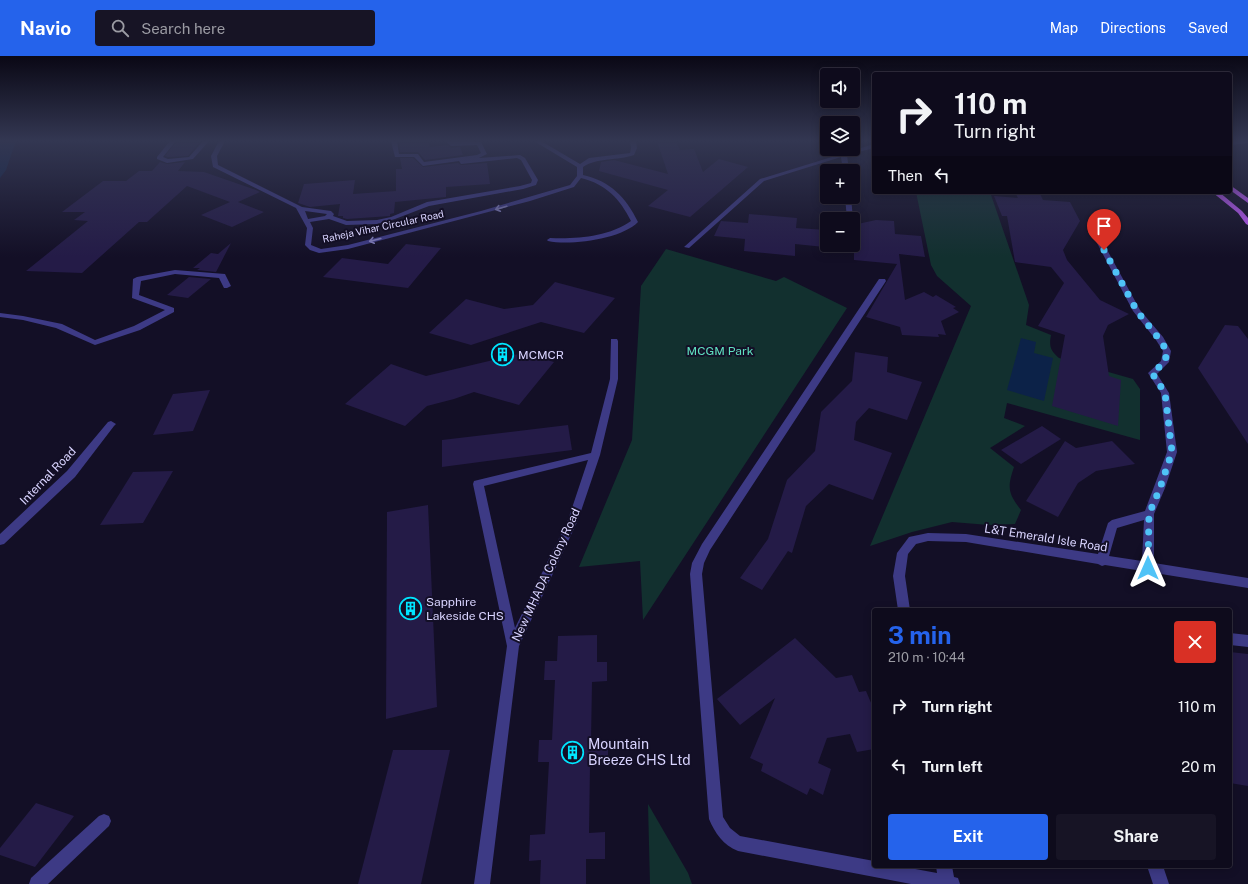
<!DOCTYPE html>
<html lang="en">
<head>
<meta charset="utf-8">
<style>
  :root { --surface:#0e0b1c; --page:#171425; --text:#f1f3f6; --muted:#9b9ba3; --line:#2e2b3b; --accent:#2563eb }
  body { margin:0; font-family:"Public Sans",sans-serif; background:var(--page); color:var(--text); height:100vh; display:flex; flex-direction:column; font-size:15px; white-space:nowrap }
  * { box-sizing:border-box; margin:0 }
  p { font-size:13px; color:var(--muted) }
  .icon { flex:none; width:22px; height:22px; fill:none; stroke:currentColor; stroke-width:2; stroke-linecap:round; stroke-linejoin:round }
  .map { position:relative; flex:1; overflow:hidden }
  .panel { position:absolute; left:872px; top:552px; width:360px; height:260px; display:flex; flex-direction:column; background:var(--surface); border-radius:4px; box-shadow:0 2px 10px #0003,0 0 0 1px var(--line) }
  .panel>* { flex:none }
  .banner { position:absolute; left:872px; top:16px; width:360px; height:122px; border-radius:4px; box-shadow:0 2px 10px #0003,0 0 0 1px var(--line); background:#0e0b1c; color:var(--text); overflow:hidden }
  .buttons { position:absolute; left:820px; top:12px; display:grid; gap:8px }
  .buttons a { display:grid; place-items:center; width:40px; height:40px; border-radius:4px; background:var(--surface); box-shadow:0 2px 10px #0003,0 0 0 1px var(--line); font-size:20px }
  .pin { position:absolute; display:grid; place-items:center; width:34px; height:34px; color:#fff; margin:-41px -17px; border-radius:50% 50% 50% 0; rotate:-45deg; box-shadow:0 0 4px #0007 }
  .pin .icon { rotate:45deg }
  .me { position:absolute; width:44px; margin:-22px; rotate:0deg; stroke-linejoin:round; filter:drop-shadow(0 0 3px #0008) }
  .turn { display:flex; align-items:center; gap:14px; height:84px; padding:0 16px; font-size:18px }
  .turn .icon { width:52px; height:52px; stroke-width:2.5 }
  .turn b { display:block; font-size:28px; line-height:34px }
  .then { display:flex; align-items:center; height:38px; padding:0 16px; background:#0003; gap:8px; font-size:15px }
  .round { display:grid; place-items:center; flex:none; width:42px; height:42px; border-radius:4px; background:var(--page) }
  .overview { display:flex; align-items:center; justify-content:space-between; height:68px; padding:0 16px }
  h1 { font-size:24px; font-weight:700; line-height:30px; color:var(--accent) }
  .primary-button { display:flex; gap:8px; margin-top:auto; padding:8px 16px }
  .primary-button a { flex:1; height:46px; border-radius:4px; background:var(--accent); color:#fff; font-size:16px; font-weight:700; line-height:46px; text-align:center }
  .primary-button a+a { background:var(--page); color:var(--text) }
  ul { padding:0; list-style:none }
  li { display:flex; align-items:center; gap:12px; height:60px; padding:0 16px }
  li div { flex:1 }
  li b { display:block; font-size:15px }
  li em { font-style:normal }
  header { display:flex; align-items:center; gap:24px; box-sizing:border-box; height:56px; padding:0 20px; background:var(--accent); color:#fff }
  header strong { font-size:19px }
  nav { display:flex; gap:22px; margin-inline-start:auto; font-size:14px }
  .search { width:280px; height:36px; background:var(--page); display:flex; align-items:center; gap:10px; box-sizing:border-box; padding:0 14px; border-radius:4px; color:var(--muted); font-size:15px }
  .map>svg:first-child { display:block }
  .green { fill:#12302f }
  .water { fill:#0c2248 }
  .building { fill:#241b47 }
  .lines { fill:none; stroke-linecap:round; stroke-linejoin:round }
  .lane { fill:#3d3a85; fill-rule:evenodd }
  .street { fill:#3d3a85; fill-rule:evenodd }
  .primary { fill:#c25bff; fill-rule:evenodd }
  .oneway { stroke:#837fbc }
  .route { stroke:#4fc3f7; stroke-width:7; stroke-dasharray:0 12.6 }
  .labels { text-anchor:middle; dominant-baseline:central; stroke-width:4; stroke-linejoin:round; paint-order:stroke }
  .far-street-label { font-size:10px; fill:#d9d4ff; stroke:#130f26 }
  .park-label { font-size:12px; fill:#5fe0c0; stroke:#130f26 }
  .poi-label { font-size:12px; fill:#d9d4ff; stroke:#130f26; text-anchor:start }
  .street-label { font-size:12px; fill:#d9d4ff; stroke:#130f26 }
  .near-poi-label { font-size:14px; fill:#d9d4ff; stroke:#130f26; text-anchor:start }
</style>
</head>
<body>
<header>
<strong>Navio</strong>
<div class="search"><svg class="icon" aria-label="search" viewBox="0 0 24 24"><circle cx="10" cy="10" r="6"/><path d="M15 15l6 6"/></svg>Search here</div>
<nav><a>Map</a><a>Directions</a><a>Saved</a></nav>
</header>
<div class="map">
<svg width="1248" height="828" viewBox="0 0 1248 828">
  <rect width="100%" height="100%" fill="#130f26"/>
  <g class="green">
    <path d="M916,136H990L1029,249L1026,269L1051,279C1049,290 1050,294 1059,302L1133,323L1140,333V384L1007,347L1004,362L1025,370L990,392L1014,411C1007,432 1008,437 1021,454L1015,468L989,469L952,466L912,476L870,490L971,250L937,220L931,209Z"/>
    <polygon points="666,193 776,225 784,221 847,252 643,564 640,505 579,511 632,384 641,230"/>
    <polygon points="648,748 688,817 692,828 650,828"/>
  </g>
  <g class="water">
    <polygon points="0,85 16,85 6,114 0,122"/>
    <polygon points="1021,282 1036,286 1034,297 1053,302 1044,345 1007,334"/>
  </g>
  <g class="building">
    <polygon points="177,85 201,85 188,100 168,101 165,100"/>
    <polygon points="399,85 428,85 430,91 448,89 451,92 460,91 463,99 425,104 418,96 400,96"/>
    <polygon points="657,85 676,85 680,94 694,93 703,116 719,103 748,111 690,161 648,150 668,134 599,115 601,106 614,104 668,118"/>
    <polygon points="400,102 413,102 423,111 458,107 461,109 487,107 490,128 446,131 446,141 395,146 394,157 390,158 390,160 347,163 343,162 343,160 338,160 340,148 310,151 298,147 304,128 355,124 353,138 396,135 396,113 402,113"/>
    <polygon points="160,106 167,108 185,106 178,115 204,116 256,134 260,136 238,146 264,156 232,171 201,159 230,146 187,130 147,166 139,166 82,217 26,215 88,165 74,164 85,156 62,156 103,125 126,125 139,115 152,115"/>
    <polygon points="1015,136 1039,136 1043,144 1070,146 1080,165 1063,194 1067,204 1100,244 1129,258 1108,269 1103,280 1109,320 1121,324 1118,370 1052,350 1065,279 1038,270 1064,227 1051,211 1015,206 1007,160 1002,160 994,140 1018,142"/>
    <polygon points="749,158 797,162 796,172 827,174 827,189 853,189 853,169 876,164 894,165 895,178 921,180 925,201 899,198 905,244 924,236 933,241 936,239 956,251 953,252 959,256 941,265 946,279 938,278 939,281 902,279 900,271 866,261 897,208 854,204 854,194 795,188 795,200 744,195 745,183 714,180 721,165 748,167"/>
    <polygon points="231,187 216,216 197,214 200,212 193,212 211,197 218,198"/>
    <polygon points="406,188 441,192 408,232 323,221 342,202 388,208"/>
    <polygon points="189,221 211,223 188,242 167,239"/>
    <polygon points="555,226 615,242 584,277 541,266 471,289 429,277 466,243 504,253 533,249"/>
    <polygon points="1225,269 1238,270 1248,283 1248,388 1198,312"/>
    <polygon points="855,296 888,301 887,316 922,326 907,364 869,352 856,366 854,384 892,397 873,444 829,428 806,450 792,497 788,495 762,534 740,522 768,483 787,424 815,395 821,356 852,325"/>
    <polygon points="523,297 554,306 519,349 474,336 454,343 427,350 405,370 345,348 391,308 426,320"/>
    <polygon points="210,334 193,375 153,379 173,338"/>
    <polygon points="568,369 572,394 442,411 442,384"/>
    <polygon points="1042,370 1061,383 1021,408 1001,394"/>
    <polygon points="1065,385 1076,392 1112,385 1135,408 1096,415 1078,427 1058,461 1026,445"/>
    <polygon points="173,415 143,467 100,469 133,416"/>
    <polygon points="428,449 437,651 386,663 387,456"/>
    <polygon points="597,579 597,606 607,606 607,625 592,626 591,685 608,685 608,709 590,709 589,777 605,776 605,803 586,803 586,828 540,828 541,804 529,805 530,779 545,778 549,706 538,706 539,684 552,684 555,624 544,624 545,605 557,605 558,580"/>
    <polygon points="795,582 836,622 852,619 859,636 866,635 874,654 874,693 857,696 850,678 827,682 818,707 831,713 823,739 810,732 807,739 761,715 763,708 750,702 775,642 740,669 717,643"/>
    <polygon points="1230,596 1248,598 1248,730 1230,727"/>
    <polygon points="393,694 450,694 421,828 358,828"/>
    <polygon points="36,747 74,760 35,811 0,799 0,792"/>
  </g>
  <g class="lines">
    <g class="lane">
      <polygon points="175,214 225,218 231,230 227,232 224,232 219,222 175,218 141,225 139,239 174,252 174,256 140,274 95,289 56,272 23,264 0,261 0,257 23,260 62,268 95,284 134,270 165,254 132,242 133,223 137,221"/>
      <polygon points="111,365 116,368 114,370 75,421 4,488 0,489 0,478 67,415 108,366"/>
      <polygon points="1230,577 1248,579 1248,591 1230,589"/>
      <polygon points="1147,810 1163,810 1169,828 1153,828"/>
    </g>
    <g class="street">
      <polygon points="170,85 176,85 163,101 168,103 189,101 203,85 209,85 193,103 167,107 157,103 157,101"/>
      <path d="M219,85H225L217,100L218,109L302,151L331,155L334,158L333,160L347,165L377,164L391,161L427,146L520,130L531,127L532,124L521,104L517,102L461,108L459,105L423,110L414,101H395L391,85H397L399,98H418L424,106L477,99L481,97L477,89L451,90L445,85L481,86L487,98L479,102L520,99L525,102L538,124L536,129L523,133L429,150L395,163L377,168L346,169L329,163L310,166L313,172L311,189L321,193L348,189L481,155L570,129L577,120V111L534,85H541L580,108L589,102L630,97L631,92L630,85H636L637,92L634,99C617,105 598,101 583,111V119C610,125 626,141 638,166C622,183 570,190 548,185L547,184L550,182C577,183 608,181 631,165C620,143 606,128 581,122L574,131L530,145L348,193L319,197L310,194L305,189L307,172L296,152L213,111L211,100ZM305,155L327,158L325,160L308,163Z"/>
      <polygon points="1230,85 1248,85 1248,87 1230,89"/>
      <polygon points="874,88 874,92 847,99 849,115 843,115 841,101 764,125 689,192 684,191 760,123"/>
      <polygon points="845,141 851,141 853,163 847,163"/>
      <path d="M1091,168L1094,170L1140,254L1163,281L1171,295L1169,306L1157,318L1169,337L1177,396L1165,432L1154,458V507L1248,522V532L1105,509L1102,510L1098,508L966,486L928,485L916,488L908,498L905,520L910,554H898L893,520L897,497L909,481L928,477L966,478L1098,498L1108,467L1112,464L1145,455L1167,396L1161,337L1148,317L1161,305L1163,295L1156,284L1133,255L1088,170ZM1144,464L1142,505L1109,500L1117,472Z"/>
      <path d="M879,223H885L886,225L710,494L704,507L702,518L723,761L730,772L740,780L874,805V810H899L937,817L936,810H952L954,821L958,822L960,828H911L738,795C723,789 715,777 709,763L690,518L692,507L702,488Z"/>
      <path d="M611,283H617L618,285V323L600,399L578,464L519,590L490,828H474L507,590L473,428L474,425L478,424L591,397L610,323ZM588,404L568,464L515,572L484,430Z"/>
      <polygon points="104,758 109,760 111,765 109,770 48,828 29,828 31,822 99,760"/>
    </g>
    <g class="primary">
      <polygon points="1230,129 1248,142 1248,147 1230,134"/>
      <polygon points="1212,136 1219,136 1242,155 1248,162 1248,169 1246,168 1238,157"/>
    </g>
  </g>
  <defs><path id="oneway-shaft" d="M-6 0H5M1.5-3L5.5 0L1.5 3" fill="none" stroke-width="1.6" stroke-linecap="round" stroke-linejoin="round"/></defs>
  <g class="oneway">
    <use href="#oneway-shaft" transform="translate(501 152) rotate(164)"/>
    <use href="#oneway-shaft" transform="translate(375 184) rotate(166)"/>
  </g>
  <linearGradient id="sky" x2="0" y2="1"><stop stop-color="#0a0815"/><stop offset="0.42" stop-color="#333752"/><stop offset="1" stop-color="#333752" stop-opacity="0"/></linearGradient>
  <rect width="1248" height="201" fill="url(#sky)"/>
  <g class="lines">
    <polyline class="route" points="1104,194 1137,255 1160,284 1167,295 1165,306 1152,317 1165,337 1172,396 1160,432 1149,458 1148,512"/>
  </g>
  <defs>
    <symbol id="building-ring" viewBox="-11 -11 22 22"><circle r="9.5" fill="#130f26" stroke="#00e5ff" stroke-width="1.5"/><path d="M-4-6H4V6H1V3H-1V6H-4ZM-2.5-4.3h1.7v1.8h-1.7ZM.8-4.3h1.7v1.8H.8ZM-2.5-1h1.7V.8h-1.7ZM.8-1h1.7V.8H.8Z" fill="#00e5ff"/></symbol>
  </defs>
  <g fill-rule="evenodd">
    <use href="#building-ring" x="490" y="286" width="25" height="25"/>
    <use href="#building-ring" x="398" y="540" width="25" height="25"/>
    <use href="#building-ring" x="560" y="684" width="25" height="25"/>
  </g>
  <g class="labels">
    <g class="far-street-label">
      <text transform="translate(383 170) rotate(-12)">Raheja Vihar Circular Road</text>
    </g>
    <g class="park-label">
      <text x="720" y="295">MCGM Park</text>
    </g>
    <g class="poi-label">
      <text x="518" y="299">MCMCR</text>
      <text x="426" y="546">Sapphire<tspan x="426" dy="14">Lakeside CHS</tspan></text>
    </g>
    <g class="street-label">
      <text transform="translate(48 420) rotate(-46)">Internal Road</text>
      <text transform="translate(1046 482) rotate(9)">L&amp;T Emerald Isle Road</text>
      <text transform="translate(546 519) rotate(-65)">New MHADA Colony Road</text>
    </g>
    <g class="near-poi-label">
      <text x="588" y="688">Mountain<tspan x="588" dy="16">Breeze CHS Ltd</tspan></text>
    </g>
  </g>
</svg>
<div class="buttons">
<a><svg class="icon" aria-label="sound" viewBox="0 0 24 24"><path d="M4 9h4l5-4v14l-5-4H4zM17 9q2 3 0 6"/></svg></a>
<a><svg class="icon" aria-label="layers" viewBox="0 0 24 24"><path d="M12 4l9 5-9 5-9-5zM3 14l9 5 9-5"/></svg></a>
<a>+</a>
<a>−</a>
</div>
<div class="pin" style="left:1104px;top:194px;background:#d93025"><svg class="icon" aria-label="arrive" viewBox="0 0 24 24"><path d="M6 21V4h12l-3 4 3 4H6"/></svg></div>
<svg class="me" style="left:1148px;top:512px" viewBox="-20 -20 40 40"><path d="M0-17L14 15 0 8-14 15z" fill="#4fc3f7" stroke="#fff" stroke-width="4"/></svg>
<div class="banner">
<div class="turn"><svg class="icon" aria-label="right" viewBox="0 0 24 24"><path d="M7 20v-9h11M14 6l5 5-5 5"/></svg><div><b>110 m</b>Turn right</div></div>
<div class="then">Then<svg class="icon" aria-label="left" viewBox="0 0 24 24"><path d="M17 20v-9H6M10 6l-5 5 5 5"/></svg></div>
</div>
<section class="panel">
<div class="overview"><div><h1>3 min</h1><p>210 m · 10:44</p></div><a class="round" style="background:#d93025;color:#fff"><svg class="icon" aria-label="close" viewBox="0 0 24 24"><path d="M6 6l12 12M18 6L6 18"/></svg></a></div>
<ul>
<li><svg class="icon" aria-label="right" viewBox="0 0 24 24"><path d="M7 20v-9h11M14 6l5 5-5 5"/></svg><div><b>Turn right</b></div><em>110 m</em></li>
<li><svg class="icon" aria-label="left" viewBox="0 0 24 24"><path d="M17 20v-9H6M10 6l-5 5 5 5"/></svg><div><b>Turn left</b></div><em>20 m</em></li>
</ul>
<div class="primary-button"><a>Exit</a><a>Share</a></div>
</section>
</div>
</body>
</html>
